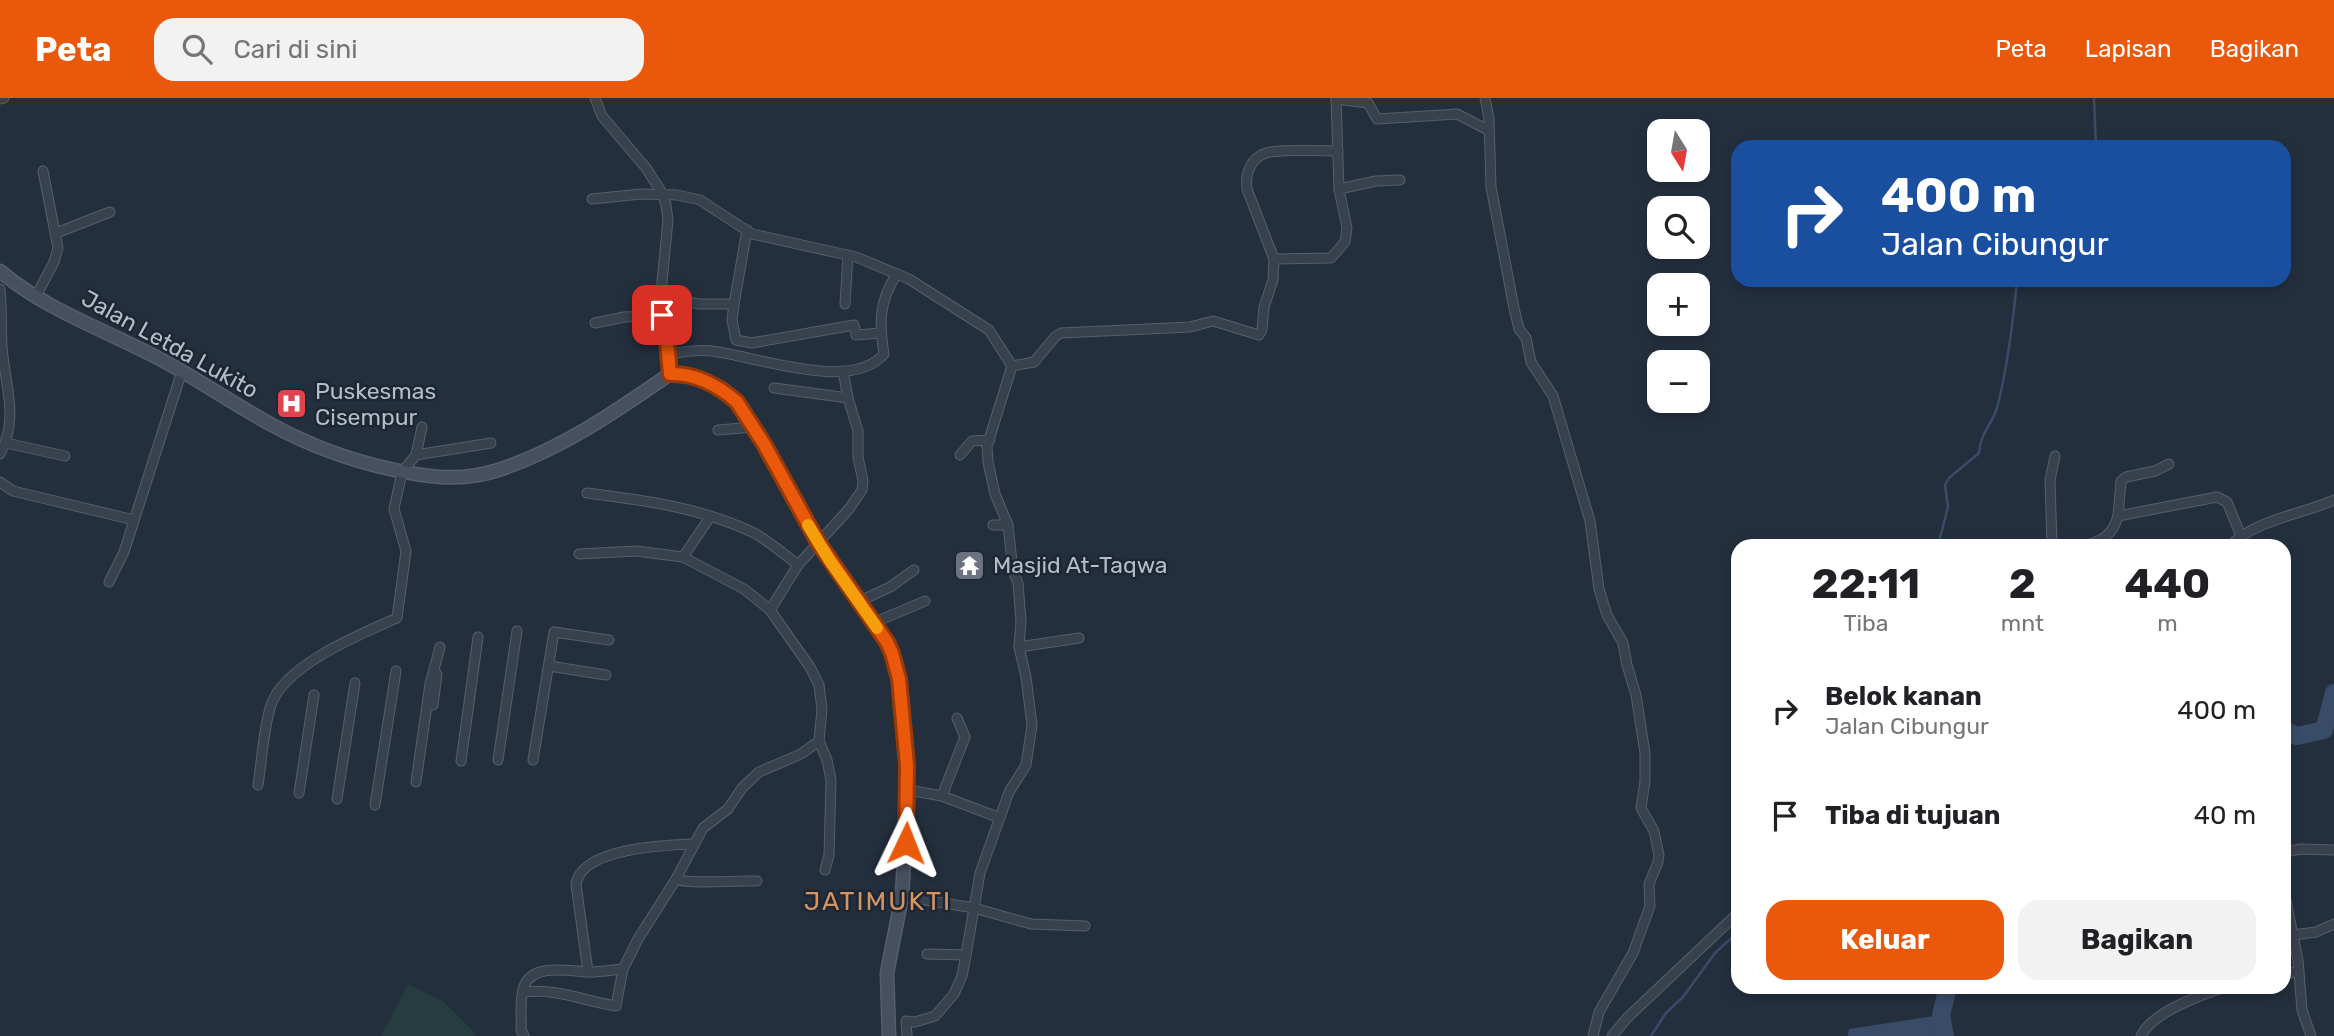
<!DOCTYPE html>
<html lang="id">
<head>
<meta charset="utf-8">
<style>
  :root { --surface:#fff; --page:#f2f2f2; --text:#202124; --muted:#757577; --accent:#ea580c }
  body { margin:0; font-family:Rubik,sans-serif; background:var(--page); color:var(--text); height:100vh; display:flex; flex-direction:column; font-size:26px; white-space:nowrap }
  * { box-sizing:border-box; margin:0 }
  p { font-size:23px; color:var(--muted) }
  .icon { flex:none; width:38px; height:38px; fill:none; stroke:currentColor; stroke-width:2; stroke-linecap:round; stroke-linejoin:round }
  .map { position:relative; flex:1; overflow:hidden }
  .panel { position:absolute; left:1731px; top:441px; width:560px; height:455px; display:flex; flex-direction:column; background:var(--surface); border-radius:21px; box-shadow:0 4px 10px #0003 }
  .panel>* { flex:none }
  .guide { position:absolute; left:1731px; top:42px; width:560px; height:147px; border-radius:21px; box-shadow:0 4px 10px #0003; background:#1a4fa0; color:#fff; overflow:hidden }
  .needle { width:46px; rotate:169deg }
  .fabs { position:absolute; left:1647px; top:21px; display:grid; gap:14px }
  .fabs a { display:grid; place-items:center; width:63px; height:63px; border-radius:14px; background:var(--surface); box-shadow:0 4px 10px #0003; font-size:35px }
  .pin { position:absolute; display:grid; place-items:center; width:60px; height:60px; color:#fff; margin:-30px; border-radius:14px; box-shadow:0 4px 10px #0006 }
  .me { position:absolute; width:77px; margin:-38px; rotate:2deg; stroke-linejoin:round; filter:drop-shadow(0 0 5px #0008) }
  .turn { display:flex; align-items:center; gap:24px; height:147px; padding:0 35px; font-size:32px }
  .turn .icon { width:91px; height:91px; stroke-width:2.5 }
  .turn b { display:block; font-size:49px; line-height:60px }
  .eta { display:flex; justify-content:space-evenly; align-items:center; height:119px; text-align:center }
  .eta b { font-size:42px; font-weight:700; line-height:49px }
  .action { display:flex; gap:14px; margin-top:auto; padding:14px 35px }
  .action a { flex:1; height:80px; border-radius:21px; background:var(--accent); color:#fff; font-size:28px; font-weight:700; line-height:80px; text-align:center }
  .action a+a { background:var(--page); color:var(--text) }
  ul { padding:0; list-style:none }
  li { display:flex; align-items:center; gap:21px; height:105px; padding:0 35px }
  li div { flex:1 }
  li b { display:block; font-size:26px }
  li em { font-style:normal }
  header { display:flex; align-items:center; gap:42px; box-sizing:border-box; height:98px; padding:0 35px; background:var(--accent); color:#fff }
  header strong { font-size:33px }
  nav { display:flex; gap:38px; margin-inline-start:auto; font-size:24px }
  .search { width:490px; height:63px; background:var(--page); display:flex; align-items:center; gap:18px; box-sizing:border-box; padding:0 24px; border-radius:21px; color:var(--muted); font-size:26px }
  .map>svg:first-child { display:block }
  .green { fill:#263c3f }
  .water { fill:#394c67 }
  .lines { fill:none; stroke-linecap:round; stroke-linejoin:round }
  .stream { stroke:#394c67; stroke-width:2.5 }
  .river { stroke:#394c67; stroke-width:18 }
  .street-casing { stroke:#565f6c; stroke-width:11 }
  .secondary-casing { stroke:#565f6c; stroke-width:15 }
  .street { stroke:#38414e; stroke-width:9 }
  .secondary { stroke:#465061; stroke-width:12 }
  .route-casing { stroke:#983908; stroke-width:18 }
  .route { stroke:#ea580c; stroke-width:12 }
  .slow { stroke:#f59e0b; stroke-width:12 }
  .labels { text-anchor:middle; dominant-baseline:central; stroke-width:5; stroke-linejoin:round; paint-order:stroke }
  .street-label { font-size:23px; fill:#b4bcc9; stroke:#1d2633 }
  .poi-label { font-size:23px; fill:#b4bcc9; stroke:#1d2633; text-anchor:start }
  .quarter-label { font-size:26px; letter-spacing:2px; fill:#d59563; stroke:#1d2633 }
</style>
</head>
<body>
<header>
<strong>Peta</strong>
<div class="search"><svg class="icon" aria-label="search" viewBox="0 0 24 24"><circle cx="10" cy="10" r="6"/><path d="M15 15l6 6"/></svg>Cari di sini</div>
<nav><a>Peta</a><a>Lapisan</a><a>Bagikan</a></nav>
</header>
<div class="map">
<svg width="2334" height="938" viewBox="0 0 2334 938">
  <rect width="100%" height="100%" fill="#242f3e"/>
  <polygon class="green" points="408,886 444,904 475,935 475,938 381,938"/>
  <polygon class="water" points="1941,917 1948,929 1949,938 1848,938 1849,931"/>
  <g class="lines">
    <g class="stream">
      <polyline points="2094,0 2096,49"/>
      <path d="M1938,448L1948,409L1945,387L1949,380L1979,355C1981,333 1992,327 1997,310C2008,268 2013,225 2017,182"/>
      <polyline points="1651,938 1666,915 1683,899 1715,855 1738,834"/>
    </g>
    <g class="river">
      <polyline points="2284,632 2297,638 2324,632 2334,595"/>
      <polyline points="1945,938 1941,917 1948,889"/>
    </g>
    <defs>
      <g id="street">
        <polyline points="595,0 602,18 646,70 662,95 666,107 668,122 662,184 662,217 668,244 670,276"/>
        <polyline points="1485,0 1489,20 1491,89 1514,210 1519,231 1526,240 1531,264 1553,298 1590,423 1599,491 1607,517 1623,545 1627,567 1636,597 1645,655 1645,683 1641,710 1654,733 1659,757 1658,764 1649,786 1650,808 1633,855 1599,914 1593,938"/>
        <polyline points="0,1 4,0"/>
        <polyline points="1336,1 1368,5 1377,21 1457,16 1488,32"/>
        <polyline points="1339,91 1376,83 1400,82"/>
        <polyline points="592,101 641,96 677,97 700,102 752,136 856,159 909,181 989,232 1012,268 987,348 988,364 995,396 1008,427 1013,473 1018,485 1021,523 1019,549 1026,579 1032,627 1026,667 1009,694 980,775 966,857 962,878 954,896 935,918 915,924 906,923 907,938"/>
        <polyline points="56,135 110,114"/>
        <polyline points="1274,161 1331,160 1345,144 1347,130 1339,91 1336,0"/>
        <path d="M0,191C2,210 1,228 2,247C4,286 20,319 0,356"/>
        <polyline points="36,198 54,164 58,150 43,73"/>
        <polyline points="662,200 699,206 734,206 747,132"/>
        <polyline points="734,206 732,222 736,242 752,245 854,227 856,237 881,235"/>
        <polyline points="845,206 848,157"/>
        <polyline points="595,225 624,219 662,217"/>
        <path d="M669,256C683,254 697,251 712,253C755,258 851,295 884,256C879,225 879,204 896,177"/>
        <path d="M1012,268L1034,264L1055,239L1061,235L1190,229L1213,223L1259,237L1262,232L1264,209L1273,182L1274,161L1247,91C1245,77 1250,60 1266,55C1278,51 1322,53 1338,53"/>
        <polyline points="774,290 848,300"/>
        <polyline points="718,332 753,329"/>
        <polyline points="6,345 65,358"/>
        <polyline points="416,357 491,345"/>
        <polyline points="960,357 972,343 990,342"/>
        <polyline points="0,384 13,393 134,422"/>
        <path d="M587,395C643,402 703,410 754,435C769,443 784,456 798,467"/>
        <polyline points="2118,418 2121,383 2126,379 2155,373 2169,366"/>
        <polyline points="993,427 1008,427"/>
        <polyline points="2052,448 2050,382 2055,358"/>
        <path d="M2083,448C2101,444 2113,437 2118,418L2217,399L2227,404L2241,438"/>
        <path d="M2230,448C2257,421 2300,417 2334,402"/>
        <polyline points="579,456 636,453 683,459 744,491 770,512 810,569 819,587 822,611 819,643 827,662 831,682 829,757 825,772"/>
        <polyline points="683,459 710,419"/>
        <polyline points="109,484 124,454 182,273"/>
        <polyline points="858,504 890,489 914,472"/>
        <polyline points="770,512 798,467 849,411 862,392 863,383 858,359 858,333 848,300 843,273"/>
        <polyline points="873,525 925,503"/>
        <polyline points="1019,549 1079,540"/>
        <polyline points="549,568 606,577"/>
        <polyline points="433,607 437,576"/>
        <polyline points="498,662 517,533"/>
        <polyline points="533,662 554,534 609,542"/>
        <polyline points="461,663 478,539"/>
        <polyline points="416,684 430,586 440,549"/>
        <path d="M258,687C262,662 263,632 271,607C284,567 361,536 397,520L406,453L394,411L402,374L416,357L422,329"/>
        <polyline points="908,692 942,698 1000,720"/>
        <polyline points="299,695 314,597"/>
        <polyline points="942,698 965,639 957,620"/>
        <polyline points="337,701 355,585"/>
        <polyline points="375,707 396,573"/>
        <polyline points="2284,754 2301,751 2334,752"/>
        <path d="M676,781C689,787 739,782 757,783"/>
        <polyline points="2284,793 2298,862 2302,912 2311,938"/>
        <polyline points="902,798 974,810 1031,826 1085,828"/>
        <polyline points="2293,837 2316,834 2334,826"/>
        <polyline points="927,856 966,857"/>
        <path d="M588,874L576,786C582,750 664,747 693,746"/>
        <polyline points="2284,876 2299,873"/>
        <path d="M523,894C557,890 584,903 616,908L623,871L638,841L676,781L703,730L728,711L742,690L759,674L801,656L819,643"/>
        <path d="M524,938L521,932C522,919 519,901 524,888C534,864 571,874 590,874C601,874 612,872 623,871"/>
        <polyline points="1612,938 1627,920 1738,815"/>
        <path d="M2141,938C2152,914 2201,897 2225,889"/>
      </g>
      <path id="secondary" d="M0,173C48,214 116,236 171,267C205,286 237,308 272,327C309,347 349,362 390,371C425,379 459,384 495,373C559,353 615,314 670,276H681L708,285L723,291L737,304L764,347L818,444L887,544L892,555L899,581L908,692L902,798L887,875L889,938"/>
    </defs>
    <use href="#street" class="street-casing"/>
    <use href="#secondary" class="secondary-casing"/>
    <use href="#street" class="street"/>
    <use href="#secondary" class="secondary"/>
  </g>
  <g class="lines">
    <defs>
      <path id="route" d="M662,217L667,244L670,276C695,275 719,288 737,304L764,346L818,444L887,544L892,555L899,581L907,667L906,745"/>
    </defs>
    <use href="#route" class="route-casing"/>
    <use href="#route" class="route"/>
    <polyline class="slow" points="808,427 830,463 877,530"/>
  </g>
  <defs>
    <symbol id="hospital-square" viewBox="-11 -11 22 22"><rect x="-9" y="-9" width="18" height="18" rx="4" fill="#e0444e" stroke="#1d2633"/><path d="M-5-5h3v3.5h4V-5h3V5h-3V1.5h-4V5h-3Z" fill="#fff"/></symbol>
    <symbol id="temple-square" viewBox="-11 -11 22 22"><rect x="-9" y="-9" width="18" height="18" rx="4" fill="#6b7280" stroke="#1d2633"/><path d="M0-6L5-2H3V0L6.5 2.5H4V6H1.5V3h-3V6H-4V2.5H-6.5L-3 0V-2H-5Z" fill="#fff"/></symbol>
  </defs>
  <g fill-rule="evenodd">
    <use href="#hospital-square" x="274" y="288" width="35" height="35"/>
    <use href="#temple-square" x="952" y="450" width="35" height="35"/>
  </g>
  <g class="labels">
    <g class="street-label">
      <text transform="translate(170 246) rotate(29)">Jalan Letda Lukito</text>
    </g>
    <g class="poi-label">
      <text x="315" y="293">Puskesmas<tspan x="315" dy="26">Cisempur</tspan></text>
      <text x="993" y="467">Masjid At-Taqwa</text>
    </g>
    <g class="quarter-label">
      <text x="878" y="803">JATIMUKTI</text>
    </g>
  </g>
</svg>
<div class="fabs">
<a><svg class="needle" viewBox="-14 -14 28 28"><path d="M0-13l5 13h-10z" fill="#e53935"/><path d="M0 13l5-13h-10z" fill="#757577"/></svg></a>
<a><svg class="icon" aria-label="search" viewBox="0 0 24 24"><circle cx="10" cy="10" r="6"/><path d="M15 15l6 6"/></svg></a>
<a>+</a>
<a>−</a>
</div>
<div class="pin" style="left:662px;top:217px;background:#d93025"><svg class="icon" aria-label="arrive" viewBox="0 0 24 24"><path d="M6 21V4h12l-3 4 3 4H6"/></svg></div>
<svg class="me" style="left:906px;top:745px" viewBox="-20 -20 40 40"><path d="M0-17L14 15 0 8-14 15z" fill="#ea580c" stroke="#fff" stroke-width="4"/></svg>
<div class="guide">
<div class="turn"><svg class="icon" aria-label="right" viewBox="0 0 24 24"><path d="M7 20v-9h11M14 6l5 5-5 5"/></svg><div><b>400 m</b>Jalan Cibungur</div></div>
</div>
<section class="panel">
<div class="eta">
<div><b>22:11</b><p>Tiba</p></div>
<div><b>2</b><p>mnt</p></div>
<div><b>440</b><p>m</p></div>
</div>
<ul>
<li><svg class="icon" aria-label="right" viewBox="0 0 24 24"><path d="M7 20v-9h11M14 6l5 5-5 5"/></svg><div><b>Belok kanan</b><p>Jalan Cibungur</p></div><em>400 m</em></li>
<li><svg class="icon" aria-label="arrive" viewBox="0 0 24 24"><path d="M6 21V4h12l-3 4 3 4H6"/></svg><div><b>Tiba di tujuan</b></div><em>40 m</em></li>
</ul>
<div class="action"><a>Keluar</a><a>Bagikan</a></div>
</section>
</div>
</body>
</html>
